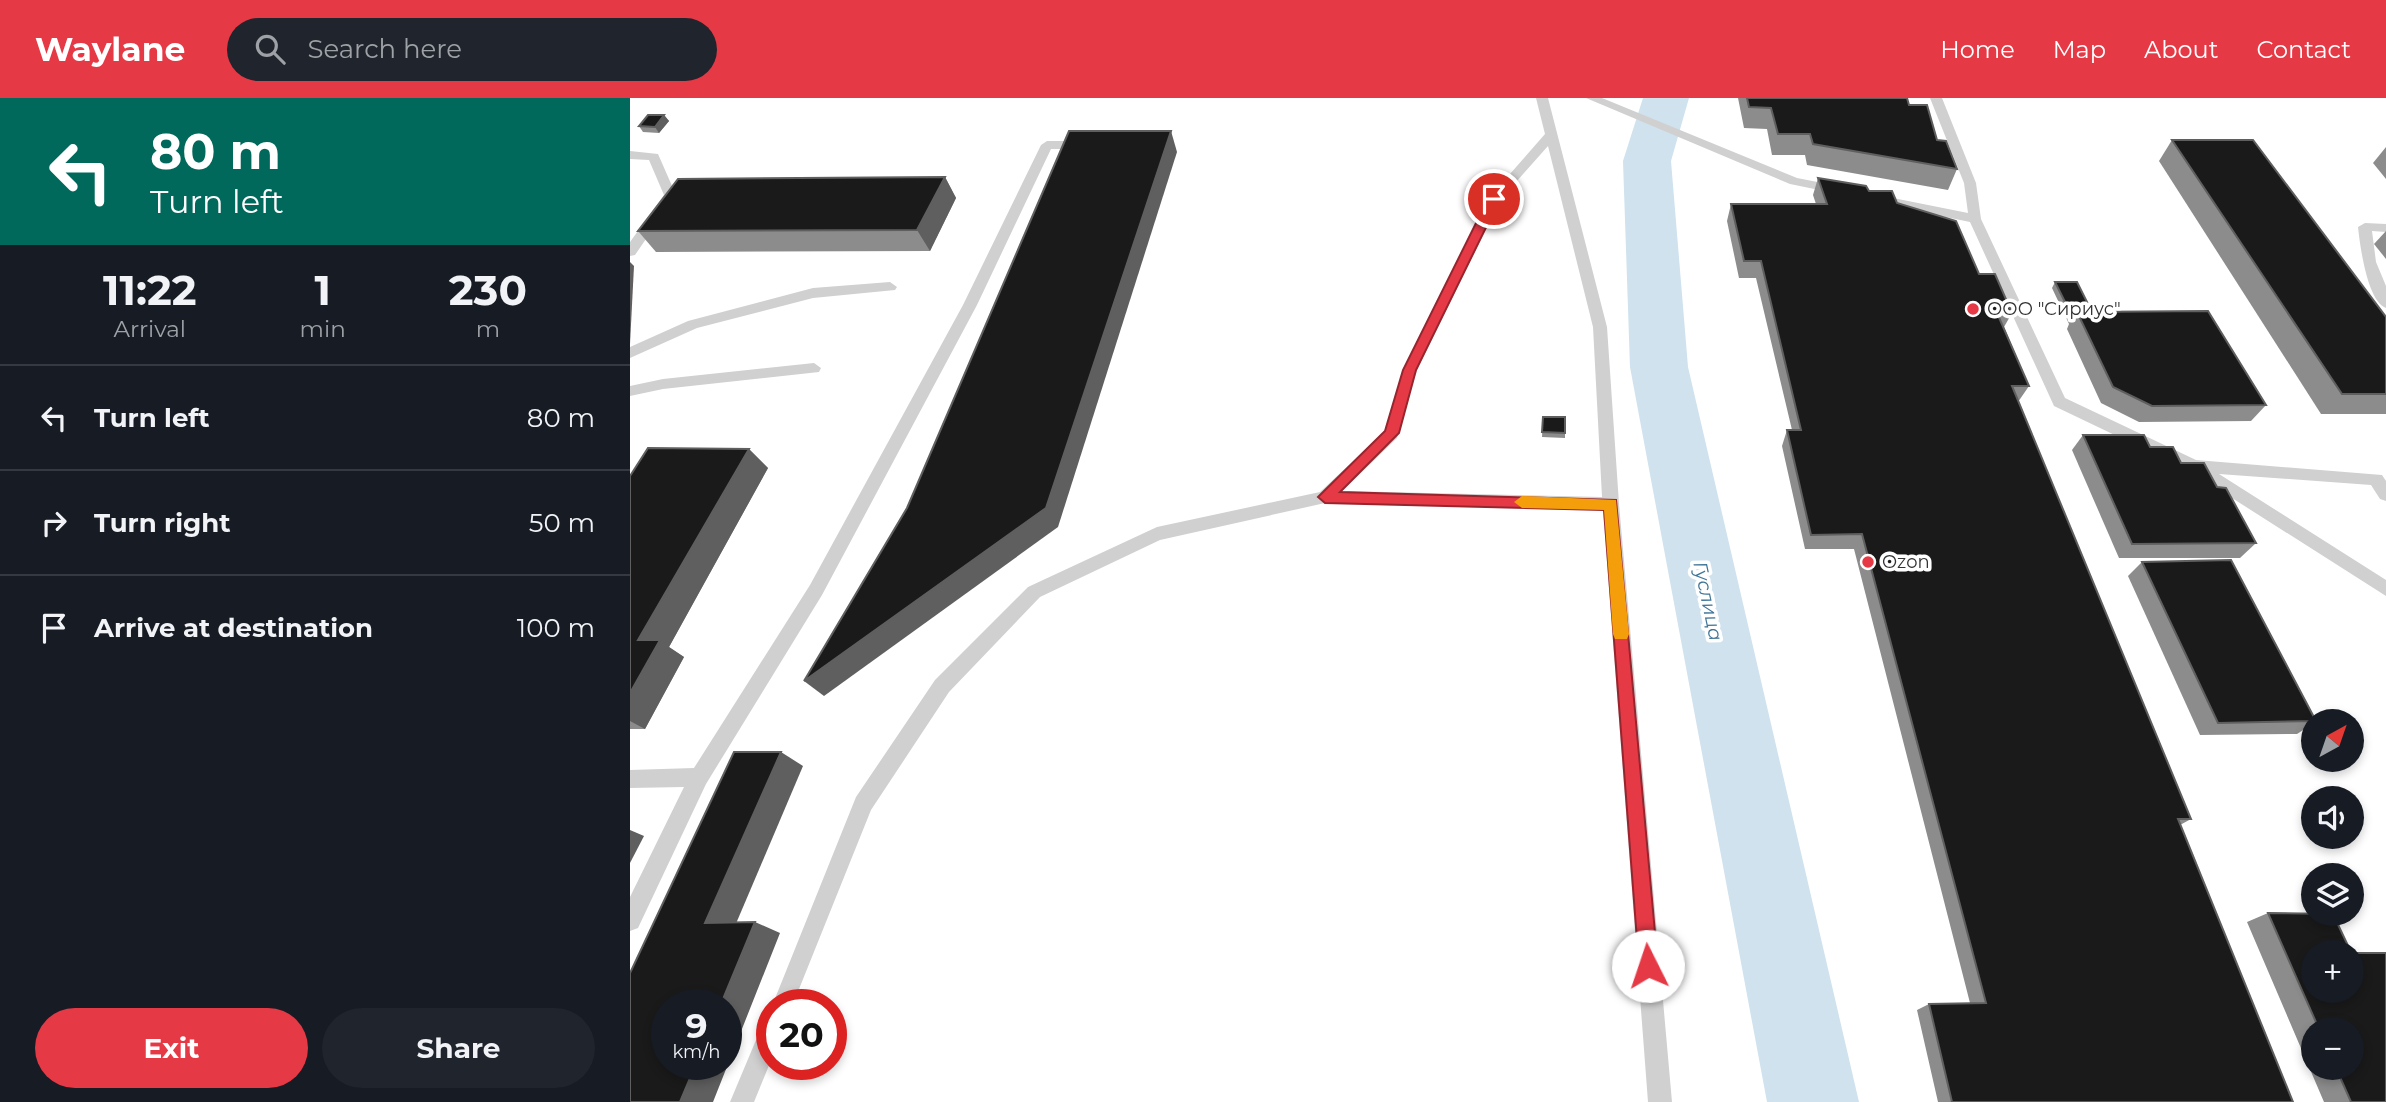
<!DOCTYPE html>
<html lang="en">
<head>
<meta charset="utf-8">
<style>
  :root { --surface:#171b24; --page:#20242c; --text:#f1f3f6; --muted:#9ea1a6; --line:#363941; --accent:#e63946 }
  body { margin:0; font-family:Montserrat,sans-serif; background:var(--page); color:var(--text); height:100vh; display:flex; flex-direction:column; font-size:26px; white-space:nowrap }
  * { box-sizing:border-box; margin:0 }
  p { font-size:23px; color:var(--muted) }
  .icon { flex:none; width:38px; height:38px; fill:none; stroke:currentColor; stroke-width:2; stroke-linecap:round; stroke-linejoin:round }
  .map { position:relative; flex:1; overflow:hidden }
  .drawer { display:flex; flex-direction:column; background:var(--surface); width:630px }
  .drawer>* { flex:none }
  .banner { background:#00695c; color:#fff; overflow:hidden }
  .needle { width:46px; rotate:40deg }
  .buttons { position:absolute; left:1671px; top:611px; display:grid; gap:14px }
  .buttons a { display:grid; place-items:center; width:63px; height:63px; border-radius:50%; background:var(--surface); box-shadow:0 4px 10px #0003; font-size:35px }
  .speed { position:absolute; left:21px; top:891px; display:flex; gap:14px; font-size:35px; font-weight:700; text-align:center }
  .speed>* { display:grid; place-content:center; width:91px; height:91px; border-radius:50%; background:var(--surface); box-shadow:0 4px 10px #0003; line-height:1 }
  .speed small { font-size:18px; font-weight:400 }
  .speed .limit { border:10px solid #d22; background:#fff; color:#111 }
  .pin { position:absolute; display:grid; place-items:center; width:60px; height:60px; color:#fff; margin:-30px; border:4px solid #fff; border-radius:50%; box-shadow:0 2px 7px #0007 }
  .me { position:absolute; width:77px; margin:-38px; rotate:356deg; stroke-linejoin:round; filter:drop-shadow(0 0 5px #0008) }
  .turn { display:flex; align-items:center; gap:24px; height:147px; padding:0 35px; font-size:32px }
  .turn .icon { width:91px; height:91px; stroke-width:2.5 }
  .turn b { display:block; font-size:49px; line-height:60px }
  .eta { display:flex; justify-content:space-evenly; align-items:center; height:119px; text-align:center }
  .eta b { font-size:42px; font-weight:700; line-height:49px }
  .button { display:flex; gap:14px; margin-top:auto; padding:14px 35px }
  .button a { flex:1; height:80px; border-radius:42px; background:var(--accent); color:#fff; font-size:28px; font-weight:700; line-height:80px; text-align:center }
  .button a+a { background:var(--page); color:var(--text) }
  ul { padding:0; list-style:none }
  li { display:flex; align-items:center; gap:21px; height:105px; padding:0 35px; border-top:2px solid var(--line) }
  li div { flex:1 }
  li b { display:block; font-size:26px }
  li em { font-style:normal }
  header { display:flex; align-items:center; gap:42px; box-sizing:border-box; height:98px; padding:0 35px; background:var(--accent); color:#fff }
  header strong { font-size:33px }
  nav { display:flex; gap:38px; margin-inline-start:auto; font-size:24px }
  .search { width:490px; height:63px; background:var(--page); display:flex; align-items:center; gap:18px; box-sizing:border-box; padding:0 24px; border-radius:38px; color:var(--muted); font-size:26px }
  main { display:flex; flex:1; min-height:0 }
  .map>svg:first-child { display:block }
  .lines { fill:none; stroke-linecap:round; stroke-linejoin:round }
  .river { fill:#cfe2ee; fill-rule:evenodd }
  .service { fill:#d0d0d0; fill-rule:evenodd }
  .wall { fill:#8c8c8c; fill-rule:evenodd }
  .shaded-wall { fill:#5f5f5f }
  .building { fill:#1a1a1a; stroke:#5f5f5f; stroke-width:2 }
  .route { fill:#e63946; stroke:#96252e; stroke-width:2 }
  .slow { fill:#f59e0b }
  .poi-dot { fill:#e63946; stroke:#fff; stroke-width:2.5 }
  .labels { text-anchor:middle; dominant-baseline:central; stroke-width:7; stroke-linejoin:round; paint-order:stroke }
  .poi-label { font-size:18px; fill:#333; stroke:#fff; text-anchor:start }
  .water-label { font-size:19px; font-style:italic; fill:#3f7597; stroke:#fff }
</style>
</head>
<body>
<header>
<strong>Waylane</strong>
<div class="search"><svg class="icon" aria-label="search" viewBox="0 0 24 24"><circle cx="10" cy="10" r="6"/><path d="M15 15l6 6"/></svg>Search here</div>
<nav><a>Home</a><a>Map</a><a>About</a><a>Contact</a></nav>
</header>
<main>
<section class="drawer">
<div class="banner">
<div class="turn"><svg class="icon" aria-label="left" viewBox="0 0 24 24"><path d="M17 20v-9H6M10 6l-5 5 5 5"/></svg><div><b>80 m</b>Turn left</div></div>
</div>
<div class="eta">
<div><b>11:22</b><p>Arrival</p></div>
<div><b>1</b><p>min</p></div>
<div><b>230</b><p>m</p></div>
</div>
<ul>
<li><svg class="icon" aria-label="left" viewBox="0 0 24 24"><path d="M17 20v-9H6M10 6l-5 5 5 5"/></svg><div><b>Turn left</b></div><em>80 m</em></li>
<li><svg class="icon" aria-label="right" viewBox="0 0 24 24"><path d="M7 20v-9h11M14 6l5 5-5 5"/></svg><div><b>Turn right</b></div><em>50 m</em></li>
<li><svg class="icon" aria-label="arrive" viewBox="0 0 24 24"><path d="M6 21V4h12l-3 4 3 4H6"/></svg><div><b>Arrive at destination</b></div><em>100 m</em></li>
</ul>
<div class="button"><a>Exit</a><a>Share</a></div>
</section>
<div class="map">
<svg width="1756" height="1004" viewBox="0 0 1756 1004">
  <rect width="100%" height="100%" fill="#fff"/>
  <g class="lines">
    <polygon class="river" points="1013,0 1059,0 1041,63 1058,269 1229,1004 1137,1004 1000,269 993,63"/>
    <g class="service">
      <path d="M906,0H918L977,229L989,406L1042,1004H1018L973,412L695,405L530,442L410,499L319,594L241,712L163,906L142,908L226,699L305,582L398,489L527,429L690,394L755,333L773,272L858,101L915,36ZM918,48L963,229L972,399L712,393L767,340L787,272L870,102Z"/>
      <polygon points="956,0 972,0 1167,80 1213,89 1215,92 1209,96 1160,86"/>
      <polygon points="1300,0 1312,0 1346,85 1351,121 1435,300 1566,362 1752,377 1756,383 1756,403 1750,401 1741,387 1589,376 1756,482 1756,498 1558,372 1424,308 1340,124 1243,104 1237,100 1243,96 1338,115 1334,85"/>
      <polygon points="417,43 455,43 461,47 455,51 421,51 347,207 192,497 76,686 8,830 0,833 0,799 54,689 0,690 0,672 64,670 180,487 333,207 411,47"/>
      <polygon points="0,53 28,56 46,97 5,157 0,158 0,144 34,97 19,62 0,61"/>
      <path d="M1735,125L1756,126V134L1742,133L1746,164L1756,188V210C1737,203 1730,147 1728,129Z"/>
      <polygon points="260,184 267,189 265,192 183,200 67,230 0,260 0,249 58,223 183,190"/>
      <polygon points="184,265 191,270 189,274 33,291 0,298 0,288 33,281"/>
      <polygon points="142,920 142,960 124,1004 100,1004 134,923"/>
    </g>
  </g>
  <g class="wall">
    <polygon points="1108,0 1277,0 1279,7 1307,42 1327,71 1318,92 1177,67 1175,57 1142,57 1137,31 1114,30"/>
    <polygon points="34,17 39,23 29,35 13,34 9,28"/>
    <polygon points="1542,42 1756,219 1756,316 1691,316 1529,63"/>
    <polygon points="1756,49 1756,81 1743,65"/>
    <polygon points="315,79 326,100 300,153 26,154 8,133"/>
    <polygon points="1188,80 1239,93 1267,105 1349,176 1382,215 1374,229 1399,288 1388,304 1561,721 1550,727 1663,1004 1308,1004 1287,912 1299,906 1340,905 1224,451 1175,451 1152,348 1157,332 1162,332 1126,180 1109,180 1097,123 1101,106 1186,106 1183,97"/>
    <polygon points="1756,133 1756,161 1744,146"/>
    <polygon points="1425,184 1462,214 1636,307 1621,323 1509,324 1471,305 1437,231 1439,226 1422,190"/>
    <polygon points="913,319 935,319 935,340 912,339"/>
    <polygon points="1453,337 1520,349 1551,365 1587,389 1626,445 1610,460 1489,460 1442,352"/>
    <polygon points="119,351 138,370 39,549 54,559 15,631 0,631 0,378"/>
    <polygon points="1512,464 1684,623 1684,625 1667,636 1570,637 1498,478"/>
    <path d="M1638,815L1703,816L1721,854H1684V892H1722V855H1756V1004H1694L1617,824ZM1684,931H1722V970H1684Z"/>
  </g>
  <g class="shaded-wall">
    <polygon points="34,17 39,23 29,35 25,29"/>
    <polygon points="541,33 547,54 428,429 194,598 174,583"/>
    <polygon points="315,79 326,100 300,153 287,132"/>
    <polygon points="0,164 4,168 0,246"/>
    <polygon points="119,351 138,370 39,549 54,559 15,631 0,623 0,595 8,542"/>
    <polygon points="151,654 173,668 102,835 75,825"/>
    <polygon points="0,732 14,738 0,765"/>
    <polygon points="125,824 150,835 83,1004 50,1004 66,966 96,966 96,906 91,906"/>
  </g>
  <g class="building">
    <polygon points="1117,0 1277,0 1279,7 1297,7 1307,42 1316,43 1327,71 1183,46 1180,36 1148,36 1141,10 1119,9"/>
    <polygon points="18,17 34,17 25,29 9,28"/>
    <polygon points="439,33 541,33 416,410 174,583 277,410"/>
    <polygon points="1542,42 1623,42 1756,219 1756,296 1712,296"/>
    <polygon points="315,79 287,132 8,133 48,81"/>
    <polygon points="1188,80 1236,88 1239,93 1262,93 1267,105 1326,123 1349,176 1365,176 1382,215 1367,215 1399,288 1382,288 1561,721 1548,721 1663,1004 1322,1004 1299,906 1356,905 1232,436 1181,437 1157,332 1171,332 1131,163 1114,163 1101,106 1197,106"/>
    <polygon points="1425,184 1447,184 1462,214 1447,214 1443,220"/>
    <polygon points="1578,213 1636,307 1522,308 1483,289 1447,214"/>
    <polygon points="913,319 935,319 935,335 912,334"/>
    <polygon points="1453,337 1514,337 1520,349 1543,349 1551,365 1574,365 1587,389 1596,390 1626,445 1502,446"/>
    <polygon points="18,350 119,351 8,542 30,542 0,595 0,378"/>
    <polygon points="1601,462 1686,623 1588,625 1512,464"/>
    <polygon points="104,654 151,654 75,825 125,824 91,906 37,906 37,966 66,966 50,1004 0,1004 0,875"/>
    <polygon points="1638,815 1703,816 1721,854 1684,854 1684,892 1722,892 1722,855 1756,855 1756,1004 1721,1004 1706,970 1722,970 1722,931 1689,931"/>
  </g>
  <polygon class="route" points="864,98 870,101 786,272 769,335 710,394 986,402 1028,868 1026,875 1018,878 1011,875 1009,868 974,412 695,405 688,399 755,333 773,272 858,101"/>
  <polygon class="slow" points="892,398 986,402 999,536 997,541 985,541 983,536 974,412 892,410 884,404"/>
  <g class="poi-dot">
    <circle cx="1343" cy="211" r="7"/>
    <circle cx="1238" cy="464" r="7"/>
  </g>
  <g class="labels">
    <g class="poi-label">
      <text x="1357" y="211">ООО "Сириус"</text>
      <text x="1252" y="464">Ozon</text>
    </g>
    <g class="water-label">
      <text transform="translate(1078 503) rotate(78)">Гуслица</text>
    </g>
  </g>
</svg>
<div class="buttons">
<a><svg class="needle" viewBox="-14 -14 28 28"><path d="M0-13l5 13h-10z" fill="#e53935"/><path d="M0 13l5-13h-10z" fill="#9ea1a6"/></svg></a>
<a><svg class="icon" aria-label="sound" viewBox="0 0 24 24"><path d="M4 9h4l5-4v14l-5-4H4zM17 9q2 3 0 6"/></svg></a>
<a><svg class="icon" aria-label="layers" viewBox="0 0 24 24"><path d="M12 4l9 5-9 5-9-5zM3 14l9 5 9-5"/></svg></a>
<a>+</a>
<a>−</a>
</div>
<div class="speed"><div>9<small>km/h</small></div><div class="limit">20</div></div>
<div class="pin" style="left:864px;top:101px;background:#d93025"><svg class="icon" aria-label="arrive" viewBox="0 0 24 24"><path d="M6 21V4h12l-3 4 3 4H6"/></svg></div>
<svg class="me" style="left:1018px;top:868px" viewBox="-20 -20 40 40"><circle r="19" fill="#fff"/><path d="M0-13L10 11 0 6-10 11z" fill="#e63946"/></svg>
</div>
</main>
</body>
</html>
